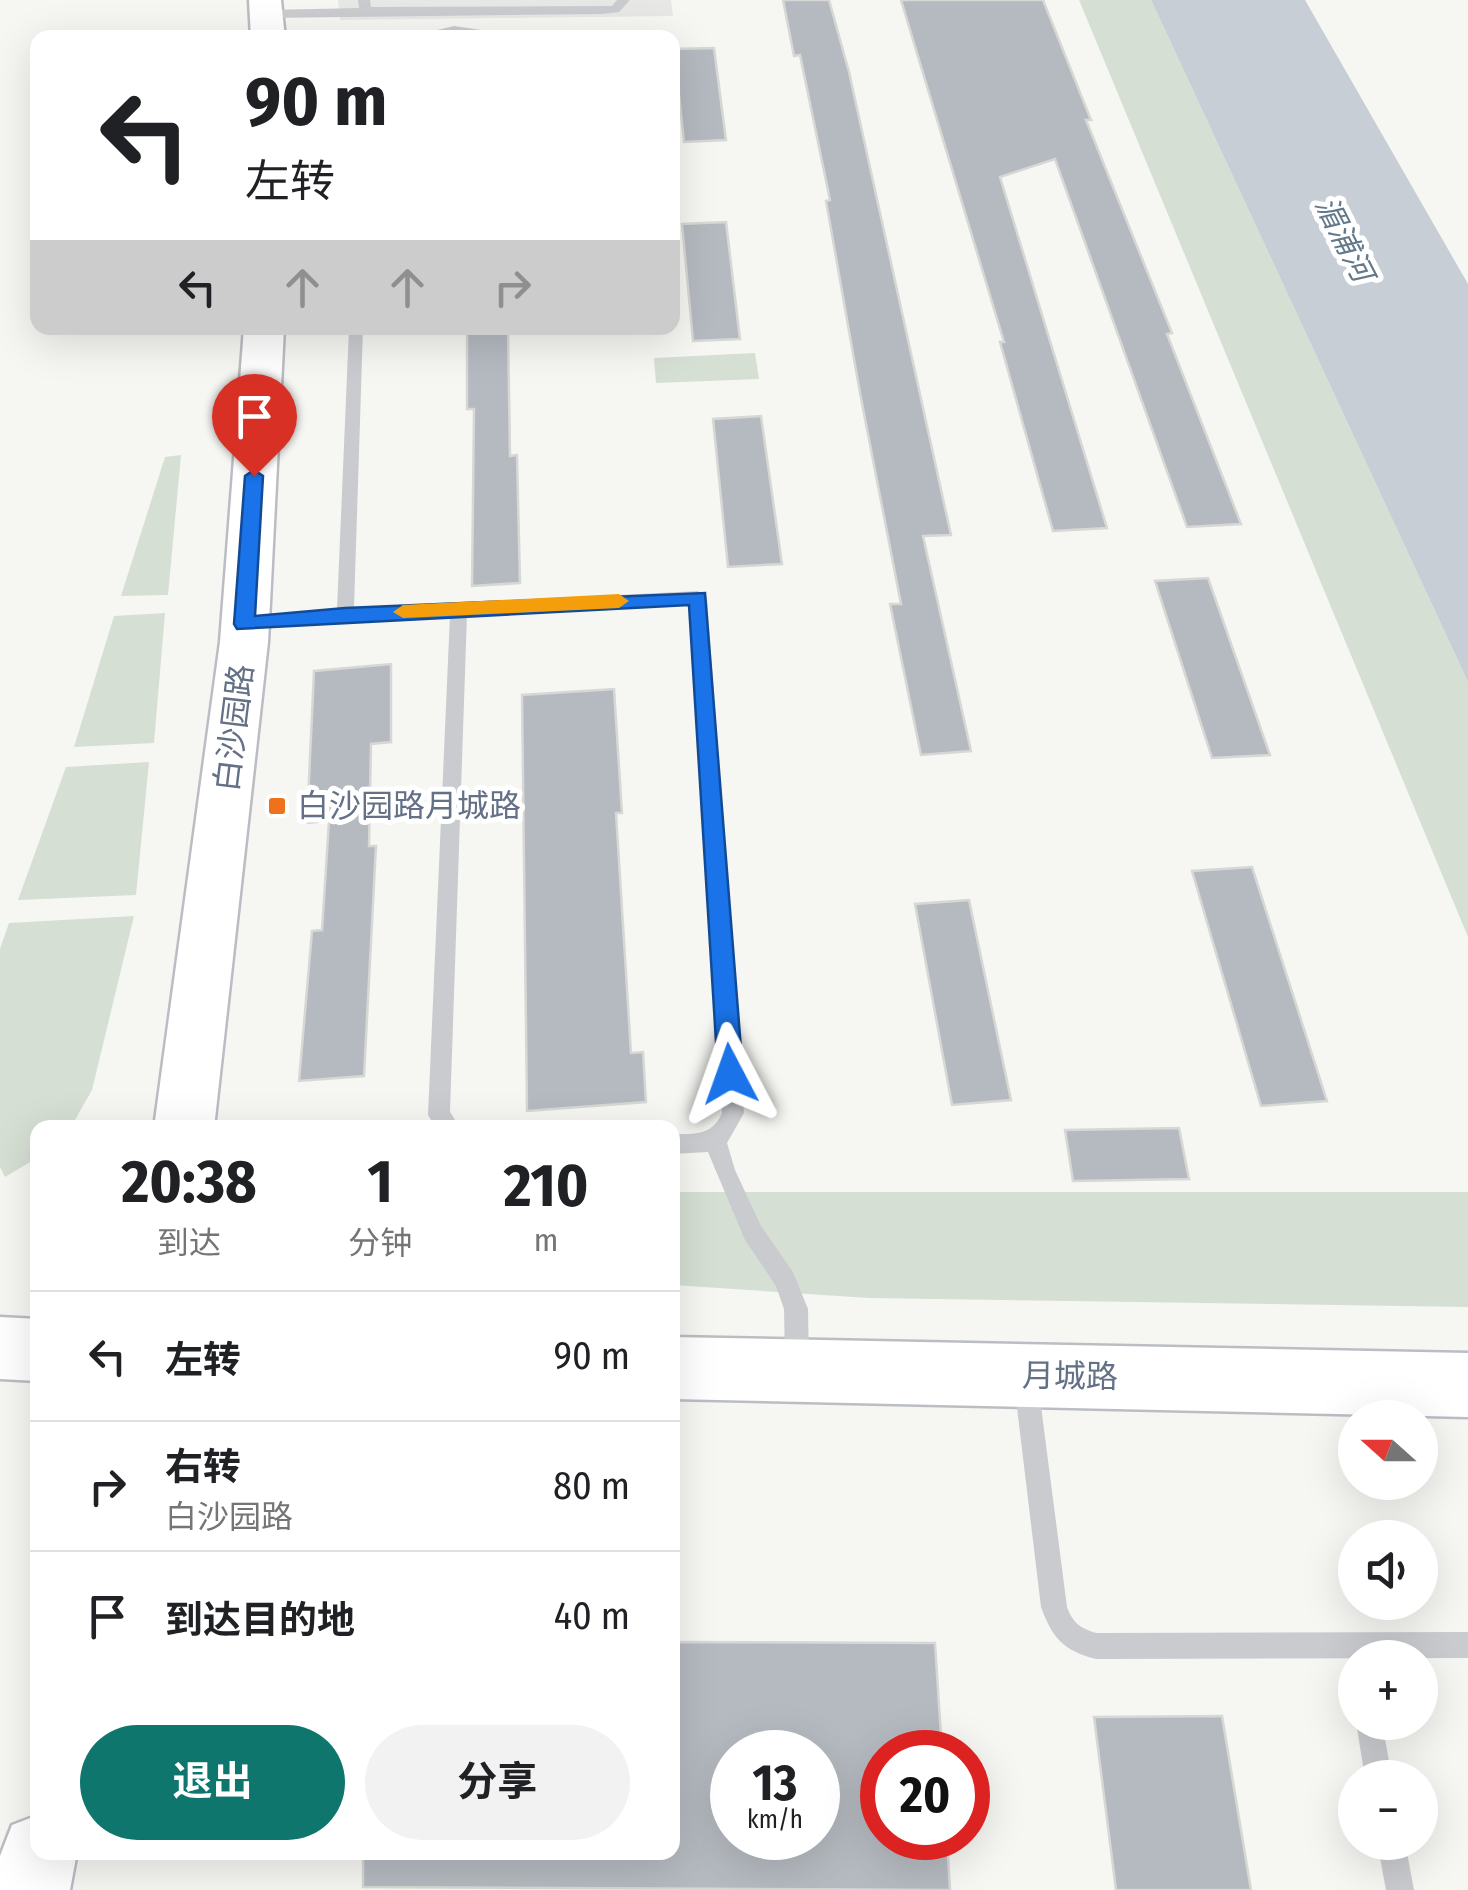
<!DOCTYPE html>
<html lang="zh">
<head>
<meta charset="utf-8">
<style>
  :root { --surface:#fff; --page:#f2f2f2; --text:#202124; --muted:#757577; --line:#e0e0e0; --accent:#0f766e }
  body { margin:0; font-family:"Fira Sans Condensed","Noto Sans SC",sans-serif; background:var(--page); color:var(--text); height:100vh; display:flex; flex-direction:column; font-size:38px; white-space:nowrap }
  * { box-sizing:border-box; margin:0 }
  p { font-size:32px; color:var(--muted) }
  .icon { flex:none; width:55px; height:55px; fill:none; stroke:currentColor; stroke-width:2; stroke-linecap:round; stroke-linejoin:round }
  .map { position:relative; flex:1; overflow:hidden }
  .sheet { position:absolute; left:30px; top:1120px; width:650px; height:740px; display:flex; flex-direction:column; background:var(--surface); border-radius:20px; box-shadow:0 10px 40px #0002 }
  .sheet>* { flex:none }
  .banner { position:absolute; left:30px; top:30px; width:650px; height:305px; border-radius:20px; box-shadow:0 10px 40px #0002; background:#fff; color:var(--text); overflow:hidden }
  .needle { width:65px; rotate:291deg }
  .buttons { position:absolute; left:1338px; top:1400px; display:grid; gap:20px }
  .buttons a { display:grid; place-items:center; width:100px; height:100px; border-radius:50%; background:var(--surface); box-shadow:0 10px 40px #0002; font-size:50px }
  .speed { position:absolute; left:710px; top:1730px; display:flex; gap:20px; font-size:50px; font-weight:700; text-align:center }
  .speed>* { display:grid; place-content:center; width:130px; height:130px; border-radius:50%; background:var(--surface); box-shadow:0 10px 40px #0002; line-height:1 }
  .speed small { font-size:25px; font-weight:400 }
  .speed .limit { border:15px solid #d22; background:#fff; color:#111 }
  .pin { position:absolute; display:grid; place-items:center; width:85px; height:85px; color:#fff; margin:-102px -42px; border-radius:50% 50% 50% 0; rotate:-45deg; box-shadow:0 0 10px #0007 }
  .pin .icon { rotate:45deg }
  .me { position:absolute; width:110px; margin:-55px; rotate:356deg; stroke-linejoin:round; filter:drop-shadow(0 0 8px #0008) }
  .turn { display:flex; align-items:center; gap:35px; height:210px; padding:0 50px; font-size:45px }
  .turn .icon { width:130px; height:130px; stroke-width:2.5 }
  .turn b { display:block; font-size:70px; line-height:85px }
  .lanes { display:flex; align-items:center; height:95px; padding:0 50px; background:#0003; justify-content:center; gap:50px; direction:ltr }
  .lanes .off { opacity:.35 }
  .eta { display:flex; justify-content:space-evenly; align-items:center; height:170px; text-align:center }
  .eta b { font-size:60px; font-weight:700; line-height:70px }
  .cta { display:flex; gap:20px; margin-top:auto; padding:20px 50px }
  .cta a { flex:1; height:115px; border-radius:60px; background:var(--accent); color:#fff; font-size:40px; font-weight:700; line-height:115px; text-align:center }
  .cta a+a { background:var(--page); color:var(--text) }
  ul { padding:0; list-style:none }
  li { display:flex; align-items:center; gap:30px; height:130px; padding:0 50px; border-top:2px solid var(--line) }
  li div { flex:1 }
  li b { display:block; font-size:38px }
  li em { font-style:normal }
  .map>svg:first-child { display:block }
  .built { fill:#e7e7e6 }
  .green { fill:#d6dfd3 }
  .water { fill:#c7ced5 }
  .building { fill:#b5bac0; stroke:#d7d8d5; stroke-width:2.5; fill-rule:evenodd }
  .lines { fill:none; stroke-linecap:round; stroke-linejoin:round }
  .secondary-casing { stroke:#babec3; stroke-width:5 }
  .lane { fill:#c9cbcf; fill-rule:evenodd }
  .secondary { fill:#fff; fill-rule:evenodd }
  .route { fill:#1a73e8; stroke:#114b97; stroke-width:2.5 }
  .slow { fill:#f59e0b }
  .poi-dot { fill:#ef711a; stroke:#fff; stroke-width:4 }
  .labels { text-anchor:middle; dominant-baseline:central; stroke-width:10; stroke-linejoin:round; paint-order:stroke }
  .far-water-label { font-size:30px; font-style:italic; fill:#63798a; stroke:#fff }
  .street-label { font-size:32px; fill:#637086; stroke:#fff }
  .poi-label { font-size:32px; fill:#637086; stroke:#fff; text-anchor:start }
</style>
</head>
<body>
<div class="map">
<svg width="1468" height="1890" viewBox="0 0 1468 1890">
  <rect width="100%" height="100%" fill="#f6f7f3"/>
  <polygon class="built" points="338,0 671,0 673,16 340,20"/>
  <g class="green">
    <polygon points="1079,0 1151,0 1468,682 1468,937"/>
    <polygon points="755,353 759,379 656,383 654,358"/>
    <polygon points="181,455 168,595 121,596 165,457"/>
    <polygon points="165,613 154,743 74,747 114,616"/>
    <polygon points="149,762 136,895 18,900 66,767"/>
    <polygon points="134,916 92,1090 71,1127 38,1128 37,1158 5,1177 0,1167 0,949 9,923"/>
    <polygon points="672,1192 1468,1192 1468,1307 869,1298 673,1285"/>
  </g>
  <polygon class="water" points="1151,0 1305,0 1468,284 1468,682"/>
  <g class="building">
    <polygon points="783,0 829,0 849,72 951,535 923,536 971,751 921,755 890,604 901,604 860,393 826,201 830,200 800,55 794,56"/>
    <polygon points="901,0 1043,0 1091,120 1086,120 1172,333 1167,334 1241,524 1187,527 1055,159 1000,177 1107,528 1053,531 1000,342 1004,342"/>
    <polygon points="714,48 726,140 684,142 674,49"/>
    <polygon points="726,222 740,339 693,341 682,224"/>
    <polygon points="467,328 508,328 510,456 517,455 520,583 472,586 474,409 467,409"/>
    <polygon points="761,416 782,564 728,567 713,419"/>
    <polygon points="1208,578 1270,755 1212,758 1155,581"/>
    <polygon points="391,664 391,742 371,744 369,846 376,846 364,1076 299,1081 312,931 322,930 329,821 307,823 314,671"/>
    <polygon points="614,689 622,813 616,813 631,1053 643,1052 646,1102 527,1111 522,695"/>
    <polygon points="1252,867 1327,1101 1261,1106 1192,871"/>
    <polygon points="969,900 1011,1100 952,1105 915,904"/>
    <polygon points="1179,1128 1189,1179 1073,1181 1065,1130"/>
    <path d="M672,1642L935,1643L942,1752H882V1838H947L950,1890L363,1887V1852H672ZM732,1752H818V1838H732Z"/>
    <polygon points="1222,1716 1251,1890 1116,1890 1094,1717"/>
  </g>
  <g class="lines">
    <defs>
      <g id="secondary">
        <polygon points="249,0 281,0 285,38 251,38"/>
        <polygon points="244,328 284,328 268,642 214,1128 154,1128 220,642"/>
        <polygon points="0,1317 38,1319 38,1381 0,1379"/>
        <polygon points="672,1337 1468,1353 1468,1417 672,1399"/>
        <polygon points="38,1815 38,1852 77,1852 70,1890 0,1890 0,1856 12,1825"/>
      </g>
    </defs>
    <use href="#secondary" class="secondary-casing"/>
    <g class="lane">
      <polygon points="358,0 370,0 371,7 602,6 612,6 617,0 630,0 619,12 602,14 266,18 260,14 266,10 359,8"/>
      <polygon points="454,26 508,34 514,38 454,34 404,38"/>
      <path d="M349,328H363L354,608L698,591L707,597L744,1113L727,1143L735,1170L761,1226L793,1272L808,1309L809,1363L805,1371L797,1374L789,1371L785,1363L784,1309L776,1286L745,1240L708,1152L672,1154V1134C695,1134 712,1136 722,1113L690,603L467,614L450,1112L460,1128H436L428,1115L450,615L345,620L244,630L235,624L244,618L337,609Z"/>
      <path d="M1026,1371L1034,1375L1038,1383L1067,1607C1072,1622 1081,1629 1096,1633L1468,1632V1658L1096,1659C1064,1651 1052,1638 1041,1607L1014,1383L1018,1375Z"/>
      <polygon points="1356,1722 1382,1722 1392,1778 1365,1778"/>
      <polygon points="1377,1842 1405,1842 1414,1890 1386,1890"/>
    </g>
    <use href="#secondary" class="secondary"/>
  </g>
  <polygon class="route" points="254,470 263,476 255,616 345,608 705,593 743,1074 739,1082 730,1085 722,1082 718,1074 689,605 237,629 234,624 245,476"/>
  <polygon class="slow" points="619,594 629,601 619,608 403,618 393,612 403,605"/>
  <rect class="poi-dot" x="267" y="796" width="20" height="20" rx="5"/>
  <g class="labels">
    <g class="far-water-label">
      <text transform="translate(1344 239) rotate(63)">湄浦河</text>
    </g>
    <g class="street-label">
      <text transform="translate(234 728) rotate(-83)">白沙园路</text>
      <text transform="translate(1070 1376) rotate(1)">月城路</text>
    </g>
    <g class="poi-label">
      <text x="297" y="806">白沙园路月城路</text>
    </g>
  </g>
</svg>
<div class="buttons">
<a><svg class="needle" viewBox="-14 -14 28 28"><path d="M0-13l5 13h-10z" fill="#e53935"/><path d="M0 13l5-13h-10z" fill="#757577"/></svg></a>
<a><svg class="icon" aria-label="sound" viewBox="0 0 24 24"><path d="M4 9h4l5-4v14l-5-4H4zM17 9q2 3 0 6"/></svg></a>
<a>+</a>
<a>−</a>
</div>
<div class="speed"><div>13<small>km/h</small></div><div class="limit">20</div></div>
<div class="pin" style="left:254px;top:476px;background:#d93025"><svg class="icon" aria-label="arrive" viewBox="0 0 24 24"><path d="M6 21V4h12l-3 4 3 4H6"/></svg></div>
<svg class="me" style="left:730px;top:1074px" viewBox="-20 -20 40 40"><path d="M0-17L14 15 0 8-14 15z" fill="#1a73e8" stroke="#fff" stroke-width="4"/></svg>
<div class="banner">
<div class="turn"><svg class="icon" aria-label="left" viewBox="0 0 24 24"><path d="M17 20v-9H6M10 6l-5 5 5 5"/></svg><div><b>90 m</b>左转</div></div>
<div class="lanes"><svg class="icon" aria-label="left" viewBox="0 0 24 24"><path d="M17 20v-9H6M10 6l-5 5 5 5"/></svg><svg class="icon off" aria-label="ahead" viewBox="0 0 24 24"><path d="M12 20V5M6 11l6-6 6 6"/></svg><svg class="icon off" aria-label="ahead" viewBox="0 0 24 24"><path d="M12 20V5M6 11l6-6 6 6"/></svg><svg class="icon off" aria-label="right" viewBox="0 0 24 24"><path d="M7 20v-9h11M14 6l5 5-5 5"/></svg></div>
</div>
<section class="sheet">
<div class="eta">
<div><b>20:38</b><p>到达</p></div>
<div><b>1</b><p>分钟</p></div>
<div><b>210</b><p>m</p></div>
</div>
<ul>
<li><svg class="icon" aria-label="left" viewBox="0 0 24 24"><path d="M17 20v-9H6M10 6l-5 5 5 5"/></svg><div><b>左转</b></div><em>90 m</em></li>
<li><svg class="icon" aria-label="right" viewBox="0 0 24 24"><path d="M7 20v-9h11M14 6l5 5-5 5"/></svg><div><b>右转</b><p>白沙园路</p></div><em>80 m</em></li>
<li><svg class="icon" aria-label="arrive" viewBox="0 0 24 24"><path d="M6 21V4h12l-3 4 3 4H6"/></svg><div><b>到达目的地</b></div><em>40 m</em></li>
</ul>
<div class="cta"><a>退出</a><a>分享</a></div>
</section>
</div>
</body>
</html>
